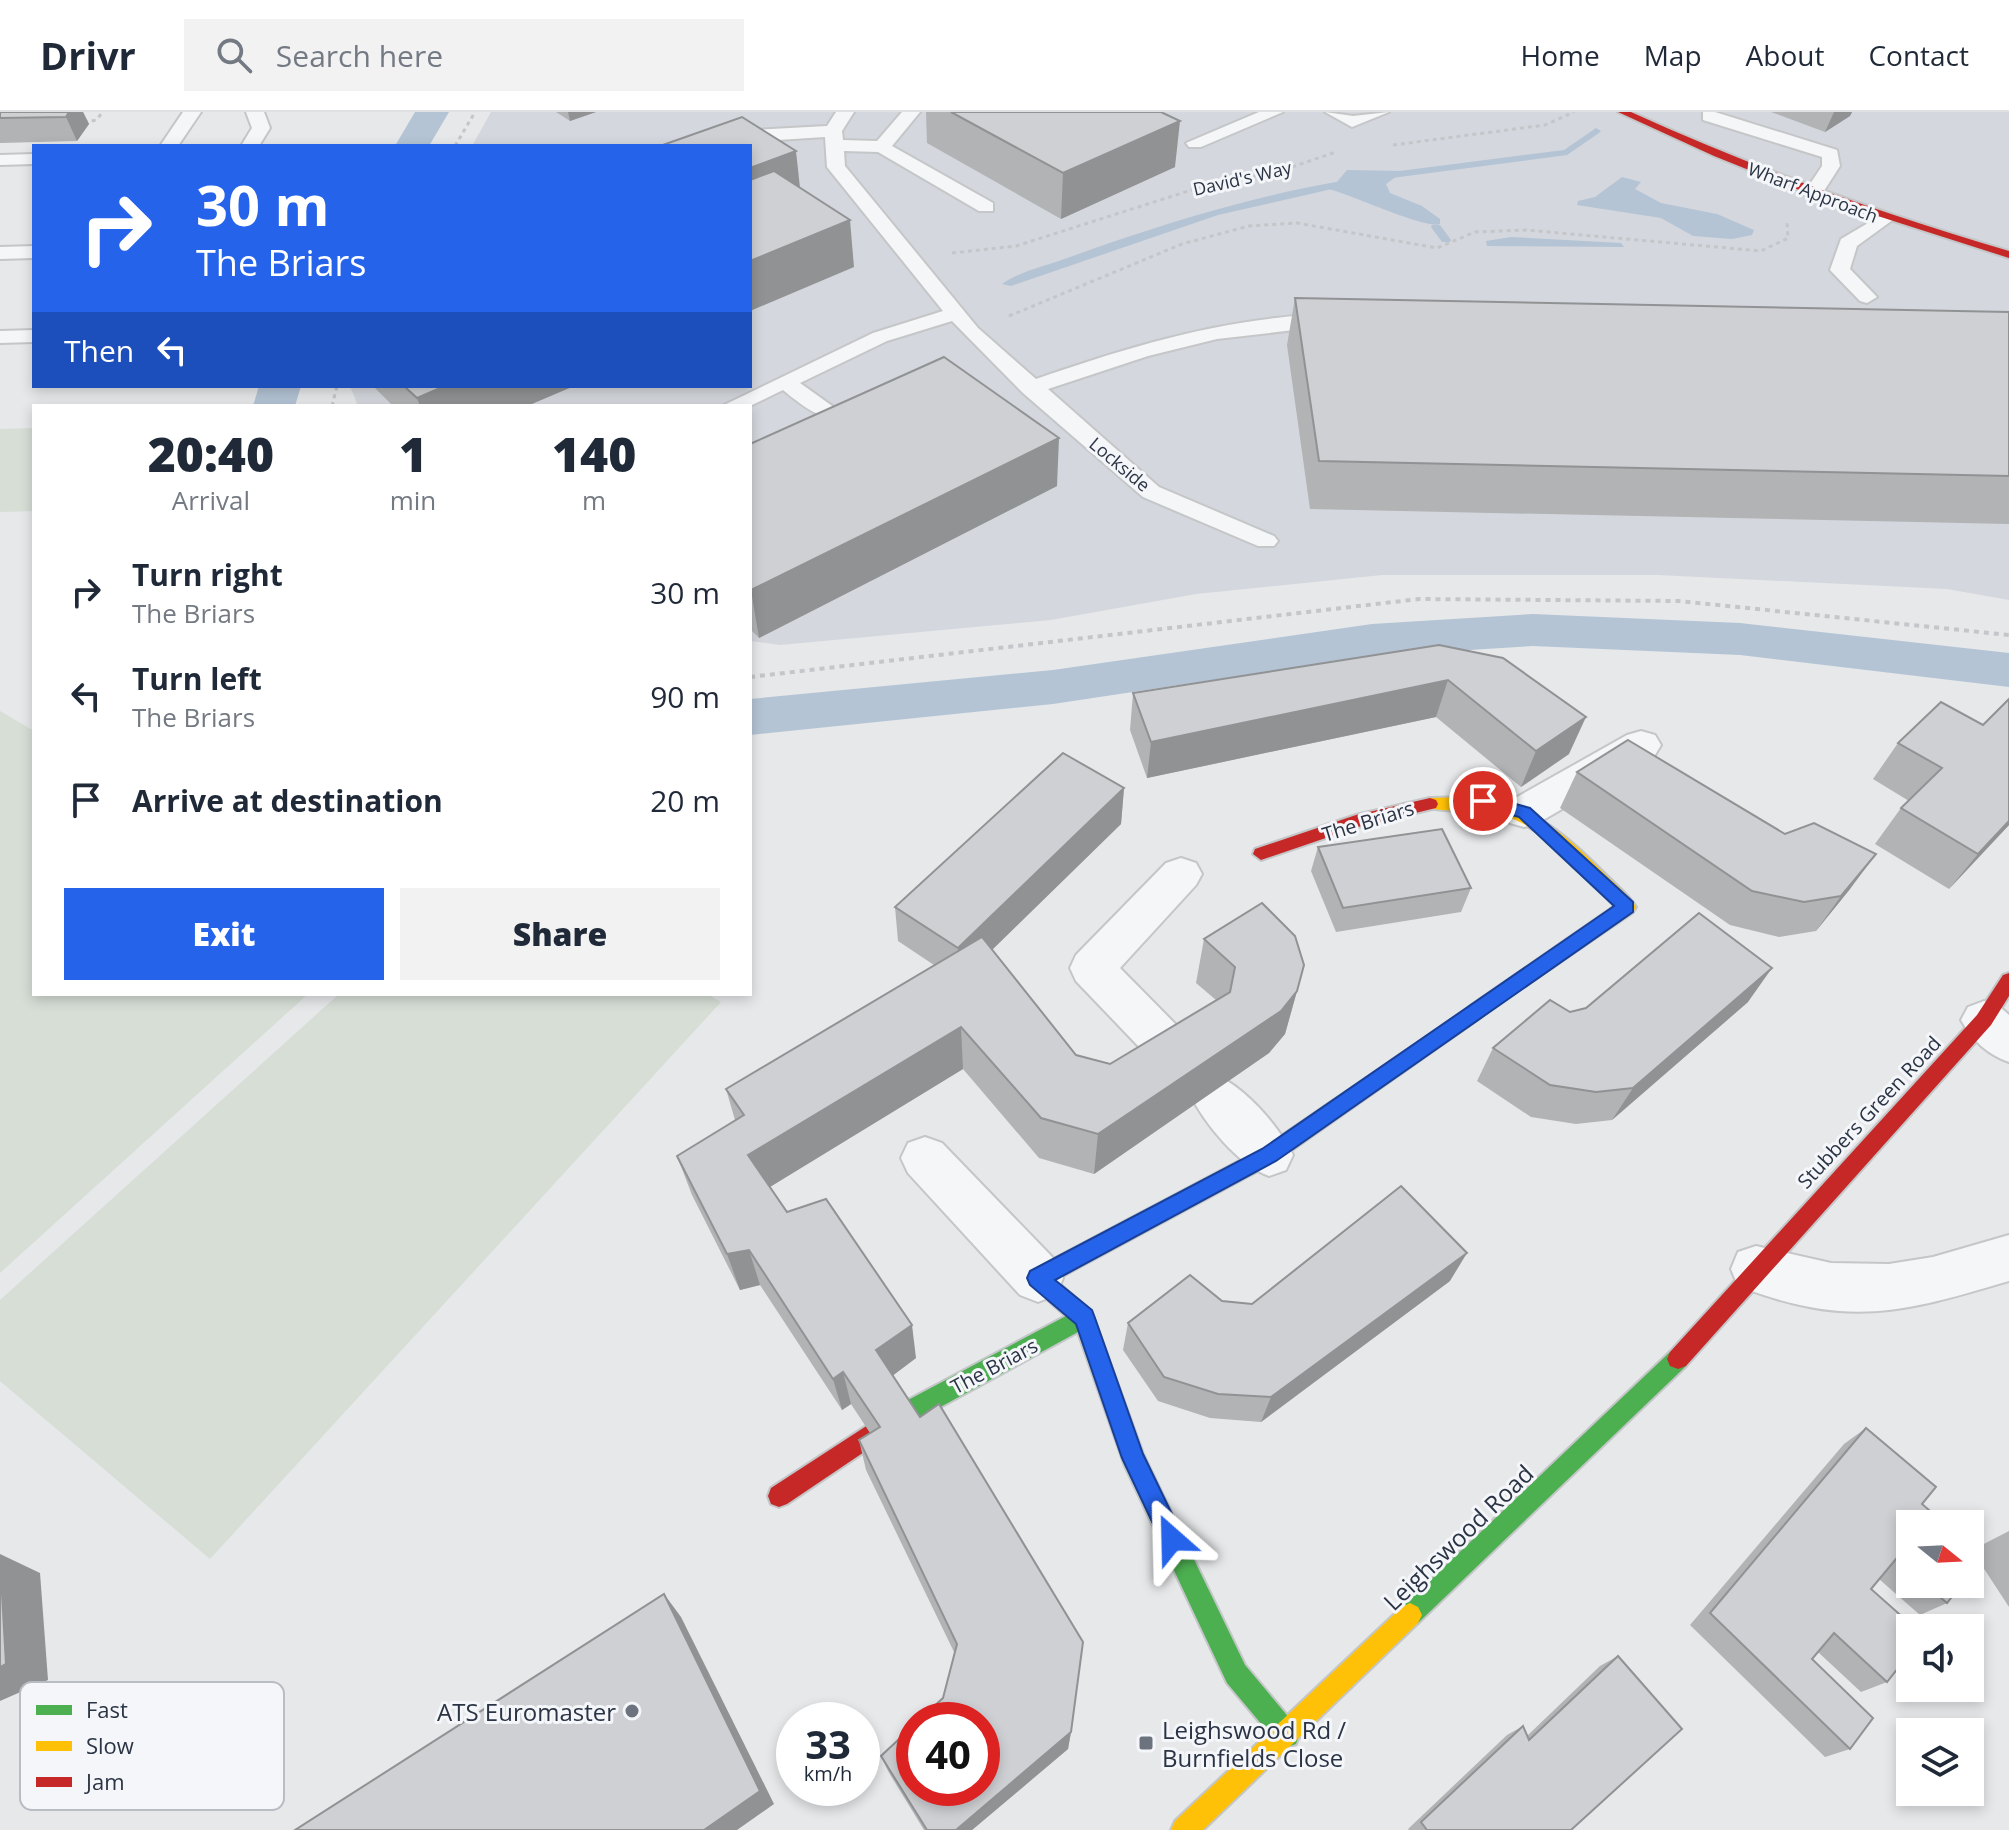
<!DOCTYPE html>
<html lang="en">
<head>
<meta charset="utf-8">
<style>
  :root { --surface:#fff; --page:#f2f2f3; --text:#1f2937; --muted:#747a83; --line:#e0e1e3; --accent:#2563eb }
  body { margin:0; font-family:"Open Sans",sans-serif; background:var(--page); color:var(--text); height:100vh; display:flex; flex-direction:column; font-size:30px; white-space:nowrap }
  * { box-sizing:border-box; margin:0 }
  p { font-size:26px; color:var(--muted) }
  .icon { flex:none; width:44px; height:44px; fill:none; stroke:currentColor; stroke-width:2; stroke-linecap:round; stroke-linejoin:round }
  .map { position:relative; flex:1; overflow:hidden }
  .side { position:absolute; left:32px; top:292px; width:720px; height:592px; display:flex; flex-direction:column; background:var(--surface); border-radius:0px; box-shadow:0 4px 12px #0003 }
  .side>* { flex:none }
  .top-card { position:absolute; left:32px; top:32px; width:720px; height:244px; border-radius:0px; box-shadow:0 4px 12px #0003; background:#2563eb; color:#fff; overflow:hidden }
  .needle { width:52px; rotate:108deg }
  .controls { position:absolute; left:1896px; top:1398px; display:grid; gap:16px }
  .controls a { display:grid; place-items:center; width:88px; height:88px; border-radius:0px; background:var(--surface); box-shadow:0 4px 12px #0003; font-size:40px }
  .speed { position:absolute; left:776px; top:1590px; display:flex; gap:16px; font-size:40px; font-weight:700; text-align:center }
  .speed>* { display:grid; place-content:center; width:104px; height:104px; border-radius:50%; background:var(--surface); box-shadow:0 4px 12px #0003; line-height:1 }
  .speed small { font-size:20px; font-weight:400 }
  .speed .limit { border:12px solid #d22; background:#fff; color:#111 }
  .pin { position:absolute; display:grid; place-items:center; width:68px; height:68px; color:#fff; margin:-34px; border:4px solid #fff; border-radius:50%; box-shadow:0 2px 8px #0007 }
  .me { position:absolute; width:88px; margin:-44px; rotate:335deg; stroke-linejoin:round; filter:drop-shadow(0 0 6px #0008) }
  .turn { display:flex; align-items:center; gap:28px; height:168px; padding:0 32px; font-size:36px }
  .turn .icon { width:104px; height:104px; stroke-width:2.5 }
  .turn b { display:block; font-size:56px; line-height:68px }
  .then { display:flex; align-items:center; height:76px; padding:0 32px; background:#0003; gap:16px; font-size:30px }
  .eta { display:flex; justify-content:space-evenly; align-items:center; height:136px; text-align:center }
  .eta b { font-size:48px; font-weight:800; line-height:56px }
  .cta { display:flex; gap:16px; margin-top:auto; padding:16px 32px }
  .cta a { flex:1; height:92px; border-radius:0px; background:var(--accent); color:#fff; font-size:32px; font-weight:800; line-height:92px; text-align:center }
  .cta a+a { background:var(--page); color:var(--text) }
  ul { padding:0; list-style:none }
  li { display:flex; align-items:center; gap:24px; height:104px; padding:0 32px }
  li div { flex:1 }
  li b { display:block; font-size:30px }
  li em { font-style:normal }
  header { display:flex; align-items:center; gap:48px; box-sizing:border-box; height:112px; padding:0 40px; background:var(--surface); border-bottom:2px solid var(--line) }
  header strong { font-size:38px }
  nav { display:flex; gap:44px; margin-inline-start:auto; font-size:28px }
  .search { width:560px; height:72px; background:var(--page); display:flex; align-items:center; gap:20px; box-sizing:border-box; padding:0 28px; border-radius:0px; color:var(--muted); font-size:30px }
  .map>svg:first-child { display:block }
  .built { fill:#d4d7dd }
  .green { fill:#d6ded6 }
  .water { fill:#b4c4d5 }
  .lines { fill:none; stroke-linecap:round; stroke-linejoin:round }
  .stream { fill:#b4c4d5; fill-rule:evenodd }
  .canal { fill:#b4c4d5; fill-rule:evenodd }
  .lane-casing { stroke:#c4c6c8; stroke-width:4 }
  .street-casing { stroke:#c4c6c8; stroke-width:4 }
  .fast-casing { stroke:#c4c6c8; stroke-width:4 }
  .slow-casing { stroke:#c4c6c8; stroke-width:4 }
  .jam-casing { stroke:#c4c6c8; stroke-width:4 }
  .path-far1 { stroke:#c5c6ca; stroke-width:3; stroke-dasharray:4 4; stroke-linecap:butt }
  .path { stroke:#c5c6ca; stroke-width:4; stroke-dasharray:5 5; stroke-linecap:butt }
  .lane { fill:#f5f6f7; fill-rule:evenodd }
  .street { fill:#f5f6f7; fill-rule:evenodd }
  .fast { fill:#4caf50; fill-rule:evenodd }
  .slow { fill:#ffc107; fill-rule:evenodd }
  .jam { fill:#c62828; fill-rule:evenodd }
  .wall { fill:#b1b3b5 }
  .shaded-wall { fill:#909294 }
  .building { fill:#ced0d3; stroke:#909294; stroke-width:2 }
  .route { fill:#2563eb; stroke:#184099; stroke-width:2 }
  .poi-dot { fill:#6c737f; stroke:#f4f6f9; stroke-width:3 }
  .labels { text-anchor:middle; dominant-baseline:central; stroke-width:6; stroke-linejoin:round; paint-order:stroke }
  .far-street-label { font-size:18px; fill:#2b3445; stroke:#f4f6f9 }
  .street-label { font-size:20px; fill:#2b3445; stroke:#f4f6f9 }
  .near-street-label { font-size:24px; fill:#2b3445; stroke:#f4f6f9 }
  .near-poi-label { font-size:24px; fill:#2b3445; stroke:#f4f6f9; text-anchor:end }
  .key { fill:#f4f6f9; stroke:#b8bcc3; stroke-width:2 }
  .key-label { font-size:22px; fill:#2b3445 }
</style>
</head>
<body>
<header>
<strong>Drivr</strong>
<div class="search"><svg class="icon" aria-label="search" viewBox="0 0 24 24"><circle cx="10" cy="10" r="6"/><path d="M15 15l6 6"/></svg>Search here</div>
<nav><a>Home</a><a>Map</a><a>About</a><a>Contact</a></nav>
</header>
<div class="map">
<svg width="2009" height="1718" viewBox="0 0 2009 1718">
  <rect width="100%" height="100%" fill="#e6e8ea"/>
  <polygon class="built" points="491,0 2009,0 2009,488 1947,477 1658,463 1382,463 1196,482 1051,508 780,533 750,529 750,294 358,294 350,274 750,274 750,34 472,34"/>
  <g class="green">
    <polygon points="34,316 34,399 0,400 0,317"/>
    <polygon points="0,599 34,619 34,882 308,882 0,1161"/>
    <polygon points="339,882 707,882 721,890 210,1447 0,1269 0,1188"/>
  </g>
  <g class="water">
    <path d="M1347,58L1404,59L1386,72L1390,81L1422,94L1440,107V112C1426,118 1346,80 1322,75L1336,71Z"/>
    <polygon points="1622,65 1641,70 1635,77 1661,91 1717,102 1754,118 1752,123 1732,127 1693,124 1661,106 1577,93 1578,89 1595,85"/>
    <polygon points="1511,125 1621,131 1624,135 1487,134 1486,129"/>
  </g>
  <g class="lines">
    <g class="stream">
      <polygon points="1596,16 1601,19 1599,21 1567,43 1384,67 1379,64 1384,61 1564,38"/>
      <path d="M1342,69L1345,70V74L1218,103L1011,174L1002,172C1020,159 1049,153 1070,145C1159,113 1248,85 1342,69Z"/>
      <polygon points="1432,113 1440,113 1451,128 1450,130 1442,130 1431,115"/>
    </g>
    <g class="canal">
      <polygon points="415,0 449,0 429,34 395,34"/>
      <polygon points="259,274 301,274 295,294 253,294"/>
      <polygon points="1533,502 1740,511 2009,541 2009,575 1740,543 1533,534 1372,544 1053,592 750,623 750,587 1053,558 1372,512"/>
    </g>
    <defs>
      <g id="lane">
        <polygon points="183,0 201,0 178,34 160,34"/>
        <polygon points="246,0 264,0 270,16 259,34 241,34 252,16"/>
        <path d="M836,0H854L842,19L843,28L877,29L902,0H920L892,34L993,91V99H979L878,40L844,39L845,54L978,216L1036,267C1114,240 1194,215 1276,206C1296,204 1319,200 1338,205L1341,209L1338,213L1217,227L1148,244L1048,277L1159,375L1274,424L1278,429L1274,434H1258L1143,385L1023,281L952,209L887,229L800,271L835,296L869,293L872,298L869,303C831,315 812,302 783,278L750,294H722L873,221L943,199L827,55L825,25L680,34L716,20L827,14Z"/>
        <polygon points="1259,0 1283,0 1201,35 1189,35 1186,31"/>
        <polygon points="1325,0 1353,4 1389,0 1352,15"/>
        <polygon points="1703,0 1715,0 1837,38 1840,54 1820,85 1806,85 1804,81 1822,54 1822,45 1703,8"/>
        <polygon points="34,42 34,52 0,53 0,43"/>
        <polygon points="1885,101 1894,107 1857,134 1850,157 1877,185 1867,191 1860,189 1830,158 1841,127"/>
        <polygon points="34,134 34,146 0,147 0,135"/>
        <polygon points="34,218 34,230 0,231 0,219"/>
      </g>
      <g id="street">
        <polygon points="1641,619 1655,623 1661,633 1655,643 1538,711 1524,715 1510,711 1504,700 1510,689 1627,623"/>
        <polygon points="1181,746 1196,751 1202,762 1196,773 1120,856 1197,934 1204,948 1197,962 1181,967 1165,962 1076,869 1070,856 1076,843 1166,751"/>
        <path d="M1984,889L2000,895L2009,903V950C1988,943 1972,928 1961,908L1968,895Z"/>
        <path d="M1213,962C1243,973 1279,1014 1293,1043L1286,1058L1269,1064C1238,1053 1204,1011 1190,982L1196,968Z"/>
        <polygon points="925,1025 942,1031 1056,1149 1063,1166 1056,1183 1038,1190 1020,1183 908,1061 901,1046 908,1031"/>
        <path d="M2009,1123V1169C1901,1201 1848,1216 1738,1174L1731,1157L1738,1140L1756,1134L1831,1151L1889,1152L1933,1145Z"/>
      </g>
      <g id="fast">
        <polygon points="1475,892 1481,895 1484,900 1481,905 1276,1049 1055,1168 1091,1199 1143,1342 1245,1553 1296,1614 1299,1623 1296,1632 1287,1635 1278,1632 1227,1571 1125,1354 1078,1220 911,1311 903,1314 895,1311 892,1303 895,1295 1066,1204 1031,1173 1028,1166 1031,1159 1262,1037"/>
        <polygon points="1678,1237 1686,1240 1689,1247 1686,1254 1418,1511 1410,1515 1402,1511 1398,1503 1402,1495 1670,1240"/>
      </g>
      <g id="slow">
        <path d="M1466,685C1531,693 1561,717 1606,763C1616,773 1629,783 1636,795L1633,800L1475,908L1469,905L1466,900L1469,895L1615,794C1581,759 1548,717 1500,702C1482,697 1430,702 1422,692L1430,686Z"/>
        <polygon points="1410,1491 1418,1495 1422,1503 1418,1511 1203,1718 1171,1718 1175,1709 1402,1495"/>
      </g>
      <g id="jam">
        <path d="M1618,0H1631C1754,56 1880,101 2009,139V146L1809,82L1714,44Z"/>
        <polygon points="1430,686 1436,688 1438,692 1436,696 1358,715 1261,748 1253,742 1255,737 1356,703"/>
        <polygon points="2009,861 2009,884 1991,913 1686,1254 1678,1257 1670,1254 1667,1247 1670,1240 1977,903 2003,863"/>
        <polygon points="871,1311 879,1314 882,1322 879,1330 787,1392 779,1395 771,1392 768,1384 771,1376"/>
      </g>
    </defs>
    <use href="#lane" class="lane-casing"/>
    <use href="#street" class="street-casing"/>
    <use href="#fast" class="fast-casing"/>
    <use href="#slow" class="slow-casing"/>
    <use href="#jam" class="jam-casing"/>
    <g class="path-far1">
      <polyline points="84,11 96,8 103,0"/>
      <polyline points="1393,33 1545,13 1574,0"/>
      <polyline points="455,34 475,0"/>
      <polyline points="952,141 1016,134 1204,74 1280,59 1336,40"/>
      <polyline points="1009,204 1182,132 1249,114 1297,111 1437,136 1475,120 1526,118 1761,139 1788,126 1787,111"/>
      <polyline points="332,294 337,274"/>
    </g>
    <polyline class="path" points="750,565 1419,487 1679,489 2009,523"/>
    <use href="#lane" class="lane"/>
    <use href="#street" class="street"/>
    <use href="#fast" class="fast"/>
    <use href="#slow" class="slow"/>
    <use href="#jam" class="jam"/>
  </g>
  <g class="wall">
    <polygon points="0,0 83,0 89,12 77,29 0,31"/>
    <polygon points="556,0 596,0 570,9"/>
    <polygon points="926,0 1161,0 1175,55 1061,107 927,31"/>
    <polygon points="1771,0 1852,0 1850,4 1825,20"/>
    <polygon points="1295,186 2009,200 2009,412 1310,397 1287,233"/>
    <polygon points="373,274 574,274 527,294 393,294"/>
    <polygon points="750,332 1057,374 759,526 750,517"/>
    <polygon points="1439,533 1569,642 1521,675 1436,605 1147,666 1130,618 1133,581"/>
    <polygon points="1941,590 2009,713 1949,777 1875,732 1901,696 1909,689 1873,667 1898,631"/>
    <polygon points="1577,660 1850,777 1816,819 1779,825 1730,813 1560,696"/>
    <polygon points="1124,676 1121,712 992,838 1076,943 1110,952 1216,888 1196,871 1204,827 1297,879 1285,922 1269,941 1094,1062 1039,1046 963,957 770,1075 787,1100 916,1246 893,1263 1071,1620 1068,1637 972,1718 924,1718 888,1659 881,1644 943,1586 955,1542 866,1358 859,1328 870,1321 851,1292 842,1298 760,1173 740,1178 692,1083 677,1044 735,1008 726,977 934,853 898,829 895,795"/>
    <polygon points="1318,735 1471,776 1461,800 1336,820 1311,759"/>
    <polygon points="1748,890 1612,1008 1576,1012 1531,1005 1477,969 1493,936 1570,900"/>
    <polygon points="1450,1169 1261,1310 1210,1306 1158,1289 1123,1238 1128,1211 1222,1189 1252,1192"/>
    <polygon points="1866,1316 1922,1392 1910,1412 1910,1472 1962,1472 1947,1491 1920,1503 1879,1467 1871,1477 1887,1570 1861,1580 1818,1540 1812,1547 1850,1637 1825,1645 1690,1513 1844,1332"/>
    <polygon points="2009,1419 2009,1495 1979,1449 1974,1437"/>
    <polygon points="1618,1544 1571,1718 1409,1718 1408,1717 1507,1623 1523,1614 1527,1624 1600,1554"/>
  </g>
  <g class="shaded-wall">
    <polygon points="69,0 83,0 89,12 77,29 66,5"/>
    <polygon points="568,0 596,0 570,9"/>
    <polygon points="1834,0 1852,0 1850,4 1825,20"/>
    <polygon points="1180,9 1175,55 1061,107 1063,61"/>
    <polygon points="796,39 801,85 750,105 750,56"/>
    <polygon points="850,108 854,155 750,199 750,149"/>
    <polygon points="445,274 574,274 527,294 420,294 417,286"/>
    <polygon points="1059,326 1057,374 759,526 751,478"/>
    <polygon points="1448,568 1436,605 1147,666 1151,630"/>
    <polygon points="1586,605 1569,642 1521,675 1536,639"/>
    <polygon points="1124,676 1121,712 959,870 958,836"/>
    <polygon points="2009,709 2009,713 1949,777 1978,742"/>
    <polygon points="1876,742 1850,777 1816,819 1841,784"/>
    <polygon points="1772,856 1748,890 1612,1008 1633,976"/>
    <polygon points="1297,879 1285,922 1269,941 1094,1062 1098,1022"/>
    <polygon points="961,915 963,957 760,1081 748,1043"/>
    <polygon points="749,1138 760,1173 740,1178 727,1142"/>
    <polygon points="1467,1141 1450,1169 1261,1310 1271,1285"/>
    <polygon points="912,1213 916,1246 883,1271 876,1238"/>
    <polygon points="843,1260 851,1292 842,1298 833,1267"/>
    <polygon points="0,1442 40,1461 48,1568 0,1589"/>
    <polygon points="664,1482 681,1505 774,1692 737,1718 704,1718"/>
    <polygon points="1071,1620 1068,1637 972,1718 956,1718"/>
  </g>
  <g class="building">
    <polygon points="0,0 69,0 66,5 0,6"/>
    <polygon points="951,0 1161,0 1180,9 1063,61"/>
    <polygon points="742,5 796,39 750,56 750,34 660,34"/>
    <polygon points="774,59 850,108 750,149 750,68"/>
    <polygon points="1295,186 2009,200 2009,364 1319,349"/>
    <polygon points="944,245 1059,326 751,478 750,332"/>
    <polygon points="404,274 445,274 417,286"/>
    <polygon points="1439,533 1503,546 1586,605 1536,639 1448,568 1151,630 1133,581"/>
    <polygon points="2009,587 2009,709 1978,742 1901,696 1942,656 1898,631 1941,590 1983,613"/>
    <polygon points="1628,628 1785,722 1814,711 1876,742 1841,784 1804,790 1752,779 1577,660"/>
    <polygon points="1063,641 1124,676 958,836 895,795"/>
    <polygon points="1442,717 1471,776 1343,796 1318,735"/>
    <polygon points="1262,791 1295,824 1304,853 1297,879 1281,899 1098,1022 1041,1006 961,915 748,1043 787,1100 826,1087 912,1213 876,1238 920,1305 939,1292 1083,1530 1071,1620 956,1718 927,1718 881,1644 914,1613 914,1676 982,1676 982,1608 919,1608 943,1586 957,1532 859,1328 880,1315 843,1260 833,1267 749,1138 727,1142 677,1044 744,1003 726,977 982,825 1076,943 1110,952 1230,880 1235,855 1204,827"/>
    <polygon points="1699,801 1772,856 1633,976 1596,980 1550,973 1493,936 1550,888 1570,900 1586,896"/>
    <polygon points="1401,1074 1467,1141 1271,1285 1218,1282 1164,1265 1128,1211 1190,1163 1222,1189 1252,1192"/>
    <polygon points="1866,1316 1936,1375 1922,1392 1945,1412 1910,1412 1910,1459 1896,1447 1871,1477 1915,1516 1910,1516 1910,1541 1887,1570 1834,1521 1812,1547 1873,1606 1850,1637 1710,1501"/>
    <polygon points="1970,1433 1983,1445 1970,1461"/>
    <polygon points="0,1447 6,1552 0,1555"/>
    <polygon points="1925,1472 1962,1472 1947,1491"/>
    <polygon points="664,1482 760,1679 704,1718 295,1718"/>
    <polygon points="1618,1544 1682,1617 1571,1718 1427,1718 1421,1710 1523,1614 1529,1628"/>
  </g>
  <polygon class="route" points="1483,683 1530,696 1633,790 1633,800 1276,1049 1055,1168 1092,1198 1095,1206 1143,1342 1184,1427 1180,1435 1172,1439 1164,1435 1122,1346 1076,1212 1030,1173 1027,1166 1030,1159 1262,1037 1614,794 1519,705 1477,694 1475,689"/>
  <g class="poi-dot">
    <circle cx="632" cy="1599" r="8"/>
    <rect x="1138" y="1623" width="16" height="16" rx="4"/>
  </g>
  <g class="labels">
    <g class="far-street-label">
      <text transform="translate(1242 66) rotate(-13)">David's Way</text>
      <text transform="translate(1813 80) rotate(21)">Wharf Approach</text>
      <text transform="translate(1120 352) rotate(40)">Lockside</text>
    </g>
    <g class="street-label">
      <text transform="translate(1368 709) rotate(-17)">The Briars</text>
      <text transform="translate(1869 1000) rotate(-47)">Stubbers Green Road</text>
      <text transform="translate(994 1254) rotate(-28)">The Briars</text>
    </g>
    <g class="near-street-label">
      <text transform="translate(1458 1425) rotate(-44)">Leighswood Road</text>
    </g>
    <g class="near-poi-label">
      <text x="616" y="1599">ATS Euromaster</text>
      <text x="1162" y="1617" text-anchor="start">Leighswood Rd /<tspan x="1162" dy="28">Burnfields Close</tspan></text>
    </g>
  </g>
  <rect x="20" y="1570" width="264" height="128" rx="12" class="key"/>
  <rect x="36" y="1593" width="36" height="10" fill="#4caf50"/>
  <rect x="36" y="1629" width="36" height="10" fill="#ffc107"/>
  <rect x="36" y="1665" width="36" height="10" fill="#c62828"/>
  <g class="key-label">
    <text x="86" y="1606">Fast</text>
    <text x="86" y="1642">Slow</text>
    <text x="86" y="1678">Jam</text>
  </g>
</svg>
<div class="controls">
<a><svg class="needle" viewBox="-14 -14 28 28"><path d="M0-13l5 13h-10z" fill="#e53935"/><path d="M0 13l5-13h-10z" fill="#747a83"/></svg></a>
<a><svg class="icon" aria-label="sound" viewBox="0 0 24 24"><path d="M4 9h4l5-4v14l-5-4H4zM17 9q2 3 0 6"/></svg></a>
<a><svg class="icon" aria-label="layers" viewBox="0 0 24 24"><path d="M12 4l9 5-9 5-9-5zM3 14l9 5 9-5"/></svg></a>
</div>
<div class="speed"><div>33<small>km/h</small></div><div class="limit">40</div></div>
<div class="pin" style="left:1483px;top:689px;background:#d93025"><svg class="icon" aria-label="arrive" viewBox="0 0 24 24"><path d="M6 21V4h12l-3 4 3 4H6"/></svg></div>
<svg class="me" style="left:1172px;top:1427px" viewBox="-20 -20 40 40"><path d="M0-17L14 15 0 8-14 15z" fill="#2563eb" stroke="#fff" stroke-width="4"/></svg>
<div class="top-card">
<div class="turn"><svg class="icon" aria-label="right" viewBox="0 0 24 24"><path d="M7 20v-9h11M14 6l5 5-5 5"/></svg><div><b>30 m</b>The Briars</div></div>
<div class="then">Then<svg class="icon" aria-label="left" viewBox="0 0 24 24"><path d="M17 20v-9H6M10 6l-5 5 5 5"/></svg></div>
</div>
<section class="side">
<div class="eta">
<div><b>20:40</b><p>Arrival</p></div>
<div><b>1</b><p>min</p></div>
<div><b>140</b><p>m</p></div>
</div>
<ul>
<li><svg class="icon" aria-label="right" viewBox="0 0 24 24"><path d="M7 20v-9h11M14 6l5 5-5 5"/></svg><div><b>Turn right</b><p>The Briars</p></div><em>30 m</em></li>
<li><svg class="icon" aria-label="left" viewBox="0 0 24 24"><path d="M17 20v-9H6M10 6l-5 5 5 5"/></svg><div><b>Turn left</b><p>The Briars</p></div><em>90 m</em></li>
<li><svg class="icon" aria-label="arrive" viewBox="0 0 24 24"><path d="M6 21V4h12l-3 4 3 4H6"/></svg><div><b>Arrive at destination</b></div><em>20 m</em></li>
</ul>
<div class="cta"><a>Exit</a><a>Share</a></div>
</section>
</div>
</body>
</html>
